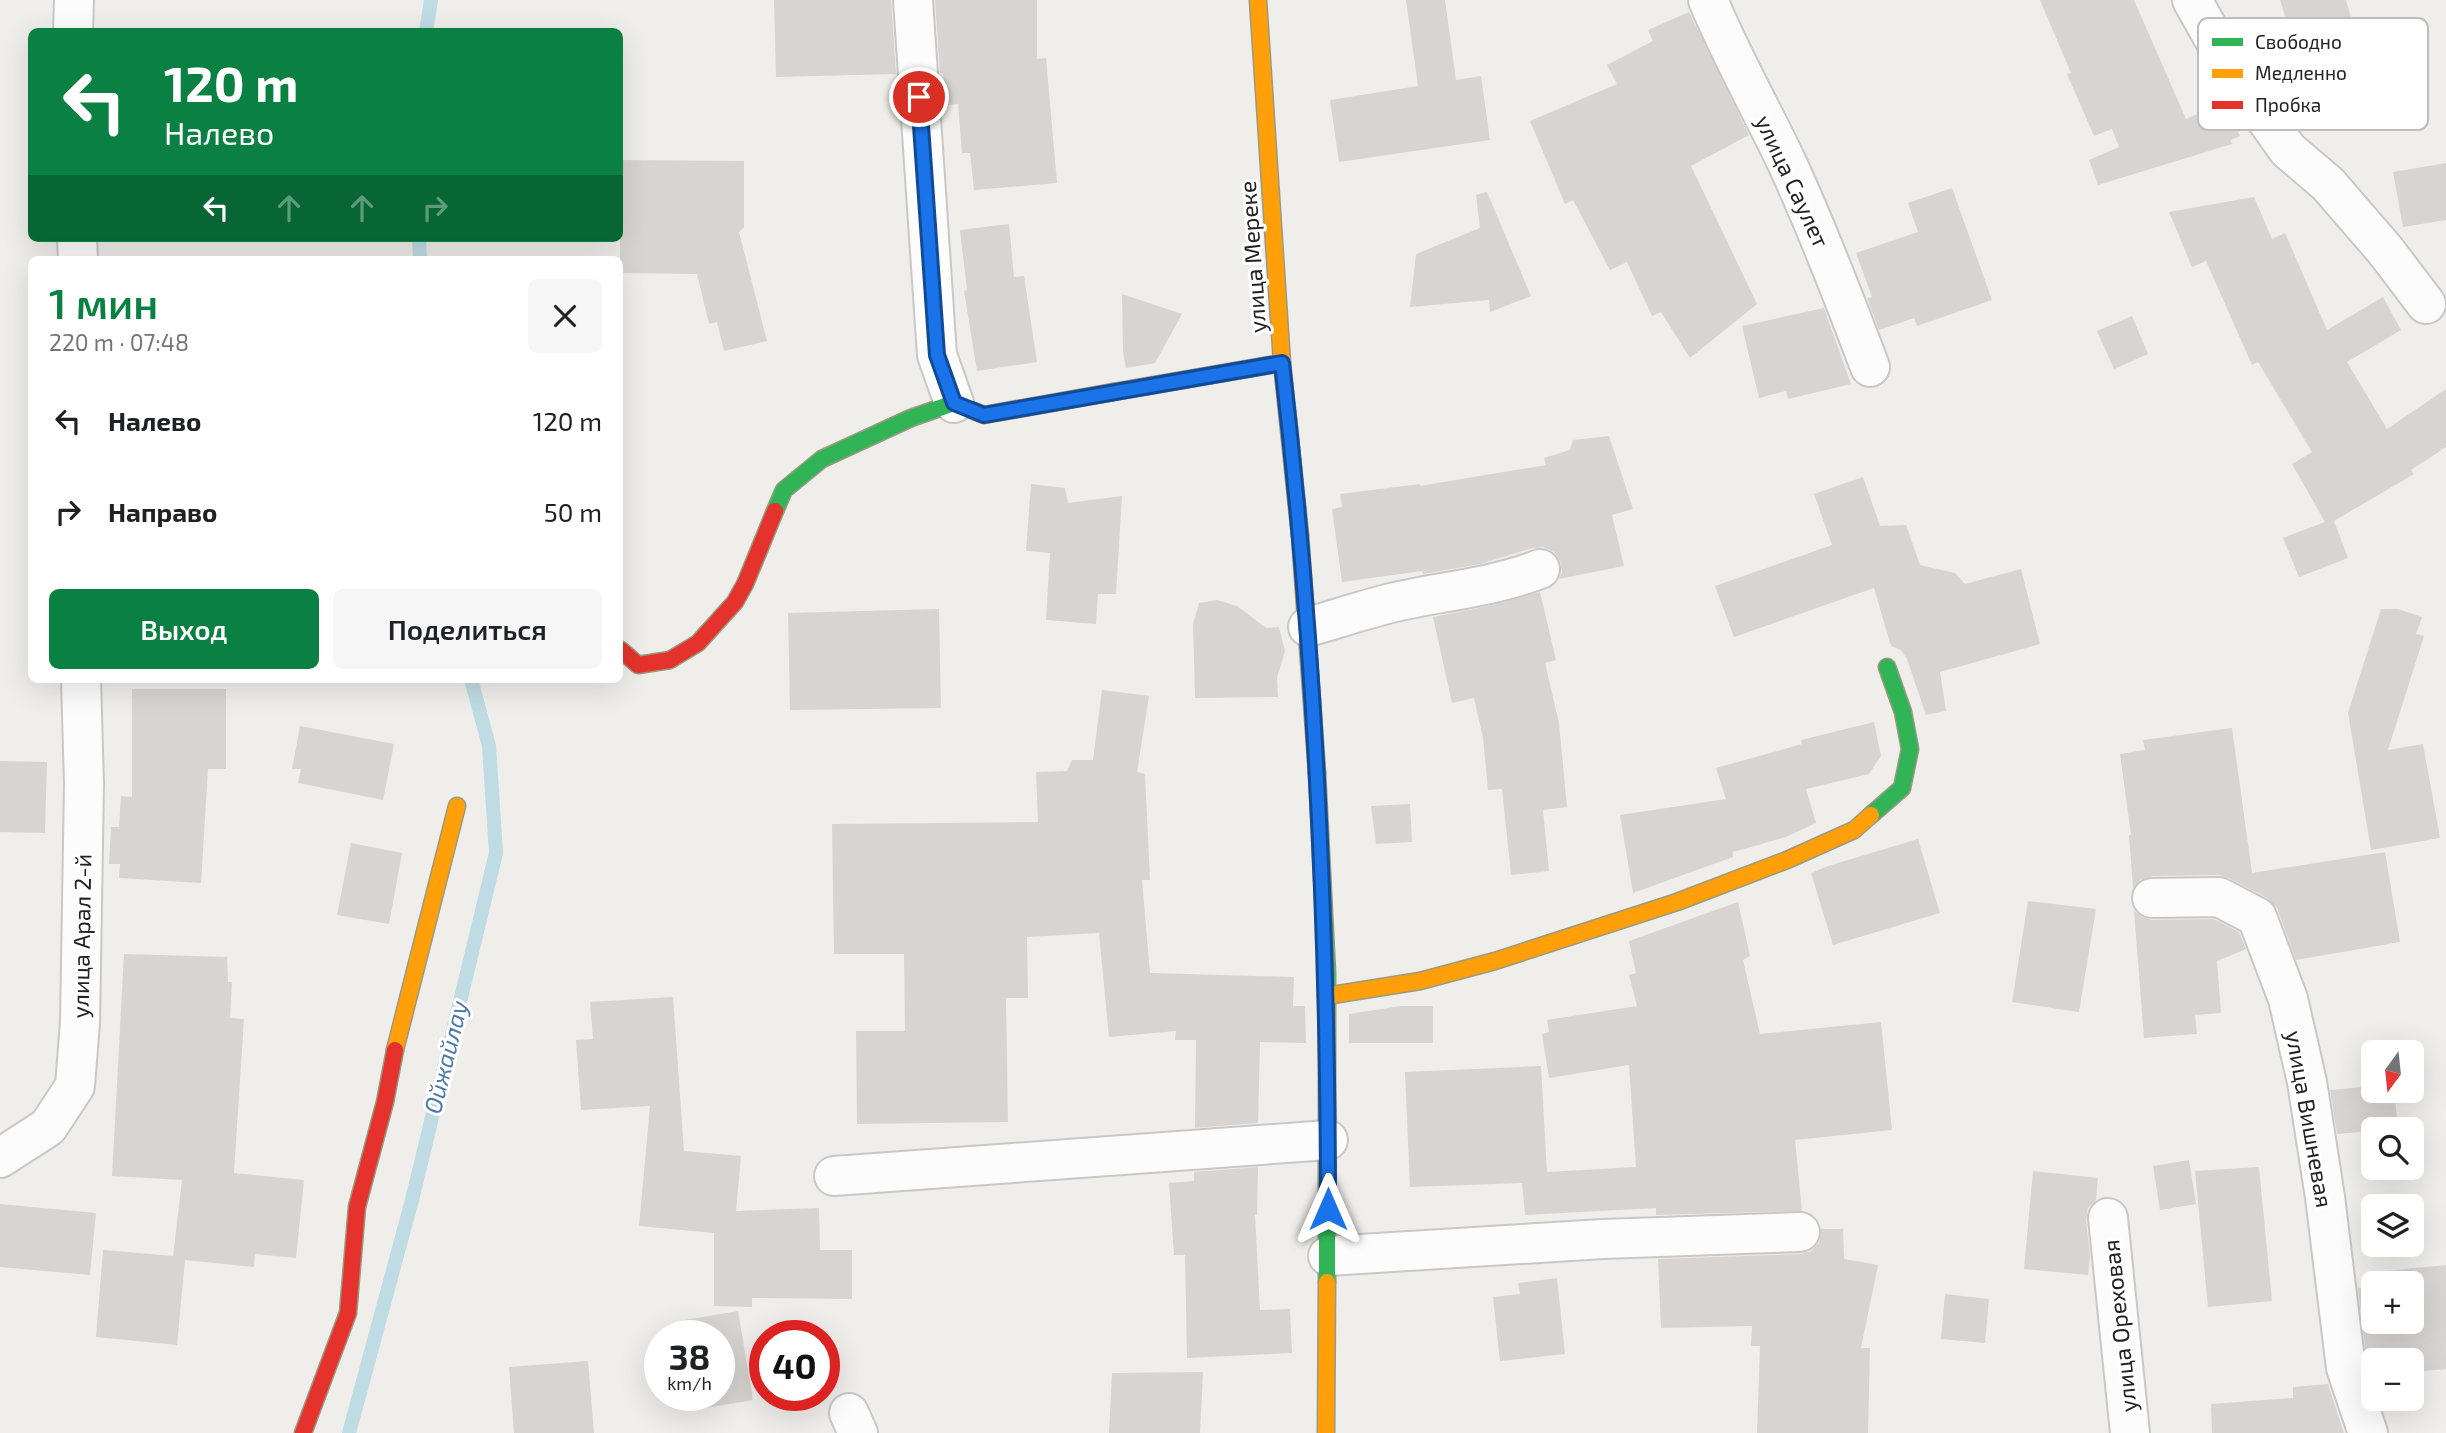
<!DOCTYPE html>
<html lang="ru">
<head>
<meta charset="utf-8">
<style>
  :root { --surface:#fff; --page:#f6f6f6; --text:#202124; --muted:#757577; --accent:#0b8043 }
  body { margin:0; font-family:"Exo 2",sans-serif; background:var(--page); color:var(--text); height:100vh; display:flex; flex-direction:column; font-size:26px; white-space:nowrap }
  * { box-sizing:border-box; margin:0 }
  p { font-size:23px; color:var(--muted) }
  .icon { flex:none; width:38px; height:38px; fill:none; stroke:currentColor; stroke-width:2; stroke-linecap:round; stroke-linejoin:round }
  .map { position:relative; flex:1; overflow:hidden }
  .side { position:absolute; left:28px; top:256px; width:595px; height:427px; display:flex; flex-direction:column; background:var(--surface); border-radius:10px; box-shadow:0 7px 28px #0002 }
  .side>* { flex:none }
  .hud { position:absolute; left:28px; top:28px; width:595px; height:214px; border-radius:10px; box-shadow:0 7px 28px #0002; background:#0b8043; color:#fff; overflow:hidden }
  .needle { width:46px; rotate:195deg }
  .buttons { position:absolute; left:2361px; top:1040px; display:grid; gap:14px }
  .buttons a { display:grid; place-items:center; width:63px; height:63px; border-radius:10px; background:var(--surface); box-shadow:0 7px 28px #0002; font-size:35px }
  .speed { position:absolute; left:644px; top:1320px; display:flex; gap:14px; font-size:35px; font-weight:700; text-align:center }
  .speed>* { display:grid; place-content:center; width:91px; height:91px; border-radius:50%; background:var(--surface); box-shadow:0 7px 28px #0002; line-height:1 }
  .speed small { font-size:18px; font-weight:400 }
  .speed .limit { border:10px solid #d22; background:#fff; color:#111 }
  .pin { position:absolute; display:grid; place-items:center; width:60px; height:60px; color:#fff; margin:-30px; border:4px solid #fff; border-radius:50%; box-shadow:0 2px 7px #0007 }
  .me { position:absolute; width:77px; margin:-38px; rotate:0deg; stroke-linejoin:round; filter:drop-shadow(0 0 5px #0008) }
  .turn { display:flex; align-items:center; gap:24px; height:147px; padding:0 21px; font-size:32px }
  .turn .icon { width:91px; height:91px; stroke-width:2.5 }
  .turn b { display:block; font-size:49px; line-height:60px }
  .lanes { display:flex; align-items:center; height:66px; padding:0 21px; background:#0003; justify-content:center; gap:35px; direction:ltr }
  .lanes .off { opacity:.35 }
  .round { display:grid; place-items:center; flex:none; width:74px; height:74px; border-radius:10px; background:var(--page) }
  .overview { display:flex; align-items:center; justify-content:space-between; height:119px; padding:0 21px }
  h1 { font-size:42px; font-weight:600; line-height:52px; color:var(--accent) }
  .action { display:flex; gap:14px; margin-top:auto; padding:14px 21px }
  .action a { flex:1; height:80px; border-radius:10px; background:var(--accent); color:#fff; font-size:28px; font-weight:600; line-height:80px; text-align:center }
  .action a+a { background:var(--page); color:var(--text) }
  ul { padding:0; list-style:none }
  li { display:flex; align-items:center; gap:21px; height:91px; padding:0 21px }
  li div { flex:1 }
  li b { display:block; font-size:26px }
  li em { font-style:normal }
  .map>svg:first-child { display:block }
  .lines { fill:none; stroke-linecap:round; stroke-linejoin:round }
  .stream { stroke:#bfdbe3; stroke-width:14 }
  .building { fill:#d7d4d2; fill-rule:evenodd }
  .street-casing { stroke:#c9c8c7; stroke-width:42 }
  .fast-casing { stroke:#999a82; stroke-width:19 }
  .slow-casing { stroke:#999a82; stroke-width:19 }
  .jam-casing { stroke:#999a82; stroke-width:19 }
  .street { stroke:#fdfcfc; stroke-width:38 }
  .fast { stroke:#30b455; stroke-width:16 }
  .slow { stroke:#ff9f0a; stroke-width:16 }
  .jam { stroke:#e5322d; stroke-width:16 }
  .route-casing { stroke:#114b97; stroke-width:18 }
  .route { stroke:#1a73e8; stroke-width:12 }
  .labels { text-anchor:middle; dominant-baseline:central; stroke-width:6; stroke-linejoin:round; paint-order:stroke }
  .street-label { font-size:23px; fill:#222; stroke:#fff }
  .water-label { font-size:24px; font-style:italic; fill:#4a7aab; stroke:#fff }
  .key { fill:#fff; stroke:#bdbdbd; stroke-width:2 }
  .key-label { font-size:19px; fill:#222 }
</style>
</head>
<body>
<div class="map">
<svg width="2446" height="1433" viewBox="0 0 2446 1433">
  <rect width="100%" height="100%" fill="#f0eeeb"/>
  <g class="lines">
    <g class="stream">
      <polyline points="426,32 431,0"/>
      <polyline points="419,238 420,259"/>
      <polyline points="349,1433 412,1200 496,853 489,746 471,679"/>
    </g>
  </g>
  <g class="building">
    <polygon points="774,0 891,0 896,74 776,77"/>
    <polygon points="935,0 1037,0 1037,59 1046,58 1057,183 974,190 970,153 962,153 958,104 946,105 943,73 940,73"/>
    <polygon points="1406,0 1445,0 1456,80 1481,76 1490,140 1339,162 1330,100 1418,86"/>
    <polygon points="2040,0 2134,0 2186,119 2225,102 2240,136 2231,140 2232,144 2098,185 2089,160 2119,147 2112,129 2094,136 2067,74 2071,73"/>
    <polygon points="2280,0 2346,0 2359,46 2376,41 2393,95 2317,118"/>
    <polygon points="1689,12 1749,135 1691,166 1757,304 1690,358 1661,312 1652,316 1627,262 1610,270 1573,200 1565,204 1530,121 1617,84 1607,65 1653,41 1648,30"/>
    <polygon points="620,160 744,161 744,227 739,232 767,341 724,351 717,322 709,324 697,274 620,273"/>
    <polygon points="2446,163 2446,220 2403,227 2393,172"/>
    <polygon points="1952,188 1992,300 1917,326 1914,318 1879,330 1867,298 1872,297 1856,253 1918,232 1908,203"/>
    <polygon points="1487,192 1531,296 1490,312 1489,300 1410,307 1416,254 1480,228 1476,195"/>
    <polygon points="2254,197 2272,239 2285,233 2327,330 2383,297 2401,330 2347,362 2387,429 2446,389 2446,447 2411,470 2414,474 2334,521 2348,558 2299,577 2283,538 2325,522 2292,464 2312,452 2258,362 2252,365 2206,261 2192,267 2169,212"/>
    <polygon points="1009,224 1014,277 1024,276 1037,362 977,371 964,291 967,290 960,230"/>
    <polygon points="1122,294 1182,314 1155,363 1126,368 1123,352"/>
    <polygon points="1824,308 1851,384 1788,399 1786,391 1759,398 1742,326"/>
    <polygon points="2132,316 2148,354 2114,369 2097,331"/>
    <polygon points="1609,436 1633,509 1612,515 1624,566 1559,579 1562,572 1560,561 1554,552 1543,547 1533,548 1480,564 1423,574 1422,571 1342,582 1332,509 1342,507 1340,494 1420,484 1420,486 1546,465 1544,458 1570,450 1573,440"/>
    <polygon points="1863,477 1880,526 1906,525 1920,565 1955,573 1965,584 2021,569 2040,644 1940,672 1946,711 1926,715 1907,659 1901,650 1891,646 1874,588 1734,637 1715,586 1832,545 1814,494"/>
    <polygon points="1031,484 1065,488 1068,503 1122,496 1116,594 1098,594 1096,624 1046,620 1050,553 1026,551"/>
    <polygon points="1540,592 1556,660 1545,663 1559,723 1567,807 1543,810 1549,871 1511,875 1502,789 1488,790 1483,738 1474,698 1452,703 1433,617 1489,606"/>
    <polygon points="1217,600 1237,606 1266,628 1279,627 1285,651 1277,678 1278,697 1195,698 1193,624 1199,603"/>
    <polygon points="939,609 941,708 790,710 788,613"/>
    <polygon points="2381,609 2398,609 2422,617 2416,634 2424,636 2388,750 2423,744 2440,838 2371,850 2348,713"/>
    <polygon points="132,689 226,689 226,769 208,769 201,883 119,878 120,864 109,864 111,827 119,827 121,796 132,797"/>
    <polygon points="1102,690 1149,696 1137,772 1145,774 1150,880 1142,880 1150,973 1294,977 1293,1006 1305,1006 1306,1043 1260,1042 1258,1123 1195,1128 1196,1040 1175,1040 1176,1031 1109,1037 1099,933 1027,937 1028,998 1006,998 1008,1122 857,1124 856,1031 905,1031 904,954 834,954 832,824 1038,822 1036,772 1067,771 1072,760 1093,760"/>
    <polygon points="1874,722 1881,756 1869,774 1806,789 1816,823 1786,837 1733,852 1733,857 1633,893 1620,815 1726,799 1716,768 1802,744 1801,740"/>
    <polygon points="300,726 394,744 383,800 298,783 301,769 292,769"/>
    <polygon points="2232,728 2252,873 2385,852 2400,942 2296,960 2277,908 2267,898 2229,878 2219,875 2152,876 2140,880 2133,888 2129,835 2131,835 2120,754 2145,750 2143,740"/>
    <polygon points="0,761 47,762 45,833 0,832"/>
    <polygon points="1410,804 1412,842 1376,844 1371,806"/>
    <polygon points="1918,839 1940,913 1833,945 1811,873 1828,866"/>
    <polygon points="351,843 402,853 389,924 337,915"/>
    <polygon points="2028,901 2096,909 2079,1012 2012,1002"/>
    <polygon points="1738,902 1750,956 1743,960 1760,1034 1881,1022 1892,1130 1795,1140 1802,1211 1656,1215 1656,1208 1525,1215 1522,1183 1410,1187 1405,1072 1541,1066 1547,1172 1636,1167 1629,1065 1549,1078 1542,1034 1549,1032 1547,1020 1637,1006 1629,975 1636,973 1629,941"/>
    <polygon points="2134,911 2142,917 2152,920 2214,919 2239,932 2246,949 2217,961 2221,1013 2195,1015 2197,1034 2144,1038"/>
    <polygon points="124,954 227,957 228,982 232,982 230,1018 244,1019 234,1173 304,1180 296,1258 255,1254 254,1267 185,1260 177,1345 96,1337 103,1250 173,1256 182,1180 112,1176"/>
    <polygon points="673,997 684,1151 741,1156 736,1211 819,1208 820,1250 852,1250 852,1299 752,1298 752,1307 714,1306 714,1233 639,1226 650,1106 581,1110 576,1040 593,1039 590,1002"/>
    <polygon points="1401,1006 1433,1006 1433,1043 1349,1043 1349,1014"/>
    <polygon points="2373,1086 2373,1090 2394,1090 2398,1128 2373,1129 2373,1131 2337,1134 2330,1090"/>
    <polygon points="2189,1160 2196,1204 2160,1210 2153,1166"/>
    <polygon points="1258,1167 1257,1215 1255,1215 1260,1310 1290,1309 1292,1353 1187,1358 1185,1255 1174,1255 1169,1183 1194,1181 1194,1172"/>
    <polygon points="2259,1167 2272,1301 2208,1307 2195,1171"/>
    <polygon points="2033,1171 2098,1178 2096,1200 2088,1208 2086,1220 2090,1256 2088,1275 2024,1269"/>
    <polygon points="0,1204 96,1213 90,1275 0,1267"/>
    <polygon points="1821,1229 1843,1229 1844,1259 1878,1265 1861,1348 1870,1348 1868,1433 1757,1433 1760,1346 1751,1346 1752,1326 1661,1328 1658,1259 1801,1254 1811,1251 1819,1243"/>
    <path d="M2446,1265V1369L2412,1372V1360H2373L2371,1375L2367,1363L2358,1288L2367,1287L2366,1273ZM2373,1283H2412V1321H2373Z"/>
    <polygon points="1557,1278 1565,1354 1500,1361 1493,1297 1520,1294 1518,1283"/>
    <polygon points="1945,1294 1989,1299 1985,1343 1941,1339"/>
    <polygon points="738,1311 753,1400 694,1410 692,1395 719,1395 719,1335 682,1335 679,1321"/>
    <polygon points="588,1361 594,1433 514,1433 509,1367"/>
    <polygon points="1203,1372 1200,1433 1109,1433 1112,1373"/>
    <polygon points="2328,1384 2344,1433 2212,1433 2211,1404 2293,1398 2293,1387"/>
  </g>
  <g class="lines">
    <defs>
      <g id="street">
        <polyline points="913,0 937,355 954,403"/>
        <path d="M1708,0C1731,56 1761,108 1787,163C1818,230 1844,298 1870,367"/>
        <polyline points="2192,0 2232,71 2288,150 2328,184 2385,250 2426,304"/>
        <polyline points="73,32 74,0"/>
        <polyline points="77,238 78,259"/>
        <path d="M1308,627C1336,619 1363,610 1391,603C1441,591 1491,588 1540,569"/>
        <polyline points="2152,898 2219,897 2257,917 2288,999 2307,1082 2325,1197 2346,1368 2368,1433"/>
        <polyline points="0,1158 48,1127 75,1086 80,1022 84,784 81,679"/>
        <polyline points="834,1176 1328,1140"/>
        <polyline points="2108,1218 2130,1433"/>
        <polyline points="1328,1256 1603,1239 1800,1232"/>
        <polyline points="849,1413 858,1433"/>
      </g>
      <g id="fast">
        <polyline points="775,511 784,490 822,459 911,418 954,403 984,415 1113,392"/>
        <polyline points="1317,773 1327,974 1327,1282"/>
        <polyline points="1871,815 1902,788 1910,749 1903,712 1887,667"/>
      </g>
      <g id="slow">
        <polyline points="1258,0 1282,363 1300,535"/>
        <polyline points="1113,392 1282,363"/>
        <polyline points="1326,996 1420,981 1495,961 1677,902 1787,860 1854,830 1871,815"/>
        <polyline points="395,1050 457,806"/>
        <polyline points="1326,1433 1327,1282"/>
      </g>
      <g id="jam">
        <polyline points="1300,535 1317,773"/>
        <polyline points="621,650 638,665 670,660 698,643 735,602 745,584 775,511"/>
        <polyline points="303,1433 348,1313 357,1207 385,1102 395,1050"/>
      </g>
    </defs>
    <use href="#street" class="street-casing"/>
    <use href="#fast" class="fast-casing"/>
    <use href="#slow" class="slow-casing"/>
    <use href="#jam" class="jam-casing"/>
    <use href="#street" class="street"/>
    <use href="#fast" class="fast"/>
    <use href="#slow" class="slow"/>
    <use href="#jam" class="jam"/>
  </g>
  <g class="lines">
    <defs>
      <path id="route" d="M919,97L937,355L954,403L984,415L1282,363C1315,644 1328,926 1328,1209"/>
    </defs>
    <use href="#route" class="route-casing"/>
    <use href="#route" class="route"/>
  </g>
  <g class="labels">
    <g class="street-label">
      <text transform="translate(1793 181) rotate(65)">улица Саулет</text>
      <text transform="translate(1252 257) rotate(-94)">улица Мереке</text>
      <text transform="translate(81 936) rotate(-89)">улица Арал 2-й</text>
      <text transform="translate(2310 1119) rotate(80)">улица Вишневая</text>
      <text transform="translate(2119 1326) rotate(-96)">улица Ореховая</text>
    </g>
    <g class="water-label">
      <text transform="translate(445 1057) rotate(-76)">Ойжайлау</text>
    </g>
  </g>
  <rect x="2198" y="18" width="230" height="112" rx="10" class="key"/>
  <rect x="2212" y="38" width="31" height="8" fill="#30b455"/>
  <rect x="2212" y="69" width="31" height="9" fill="#ff9f0a"/>
  <rect x="2212" y="101" width="31" height="8" fill="#e5322d"/>
  <g class="key-label">
    <text x="2255" y="49">Свободно</text>
    <text x="2255" y="80">Медленно</text>
    <text x="2255" y="112">Пробка</text>
  </g>
</svg>
<div class="buttons">
<a><svg class="needle" viewBox="-14 -14 28 28"><path d="M0-13l5 13h-10z" fill="#e53935"/><path d="M0 13l5-13h-10z" fill="#757577"/></svg></a>
<a><svg class="icon" aria-label="search" viewBox="0 0 24 24"><circle cx="10" cy="10" r="6"/><path d="M15 15l6 6"/></svg></a>
<a><svg class="icon" aria-label="layers" viewBox="0 0 24 24"><path d="M12 4l9 5-9 5-9-5zM3 14l9 5 9-5"/></svg></a>
<a>+</a>
<a>−</a>
</div>
<div class="speed"><div>38<small>km/h</small></div><div class="limit">40</div></div>
<div class="pin" style="left:919px;top:97px;background:#d93025"><svg class="icon" aria-label="arrive" viewBox="0 0 24 24"><path d="M6 21V4h12l-3 4 3 4H6"/></svg></div>
<svg class="me" style="left:1328px;top:1209px" viewBox="-20 -20 40 40"><path d="M0-17L14 15 0 8-14 15z" fill="#1a73e8" stroke="#fff" stroke-width="4"/></svg>
<div class="hud">
<div class="turn"><svg class="icon" aria-label="left" viewBox="0 0 24 24"><path d="M17 20v-9H6M10 6l-5 5 5 5"/></svg><div><b>120 m</b>Налево</div></div>
<div class="lanes"><svg class="icon" aria-label="left" viewBox="0 0 24 24"><path d="M17 20v-9H6M10 6l-5 5 5 5"/></svg><svg class="icon off" aria-label="ahead" viewBox="0 0 24 24"><path d="M12 20V5M6 11l6-6 6 6"/></svg><svg class="icon off" aria-label="ahead" viewBox="0 0 24 24"><path d="M12 20V5M6 11l6-6 6 6"/></svg><svg class="icon off" aria-label="right" viewBox="0 0 24 24"><path d="M7 20v-9h11M14 6l5 5-5 5"/></svg></div>
</div>
<section class="side">
<div class="overview"><div><h1>1 мин</h1><p>220 m · 07:48</p></div><a class="round"><svg class="icon" aria-label="close" viewBox="0 0 24 24"><path d="M6 6l12 12M18 6L6 18"/></svg></a></div>
<ul>
<li><svg class="icon" aria-label="left" viewBox="0 0 24 24"><path d="M17 20v-9H6M10 6l-5 5 5 5"/></svg><div><b>Налево</b></div><em>120 m</em></li>
<li><svg class="icon" aria-label="right" viewBox="0 0 24 24"><path d="M7 20v-9h11M14 6l5 5-5 5"/></svg><div><b>Направо</b></div><em>50 m</em></li>
</ul>
<div class="action"><a>Выход</a><a>Поделиться</a></div>
</section>
</div>
</body>
</html>
